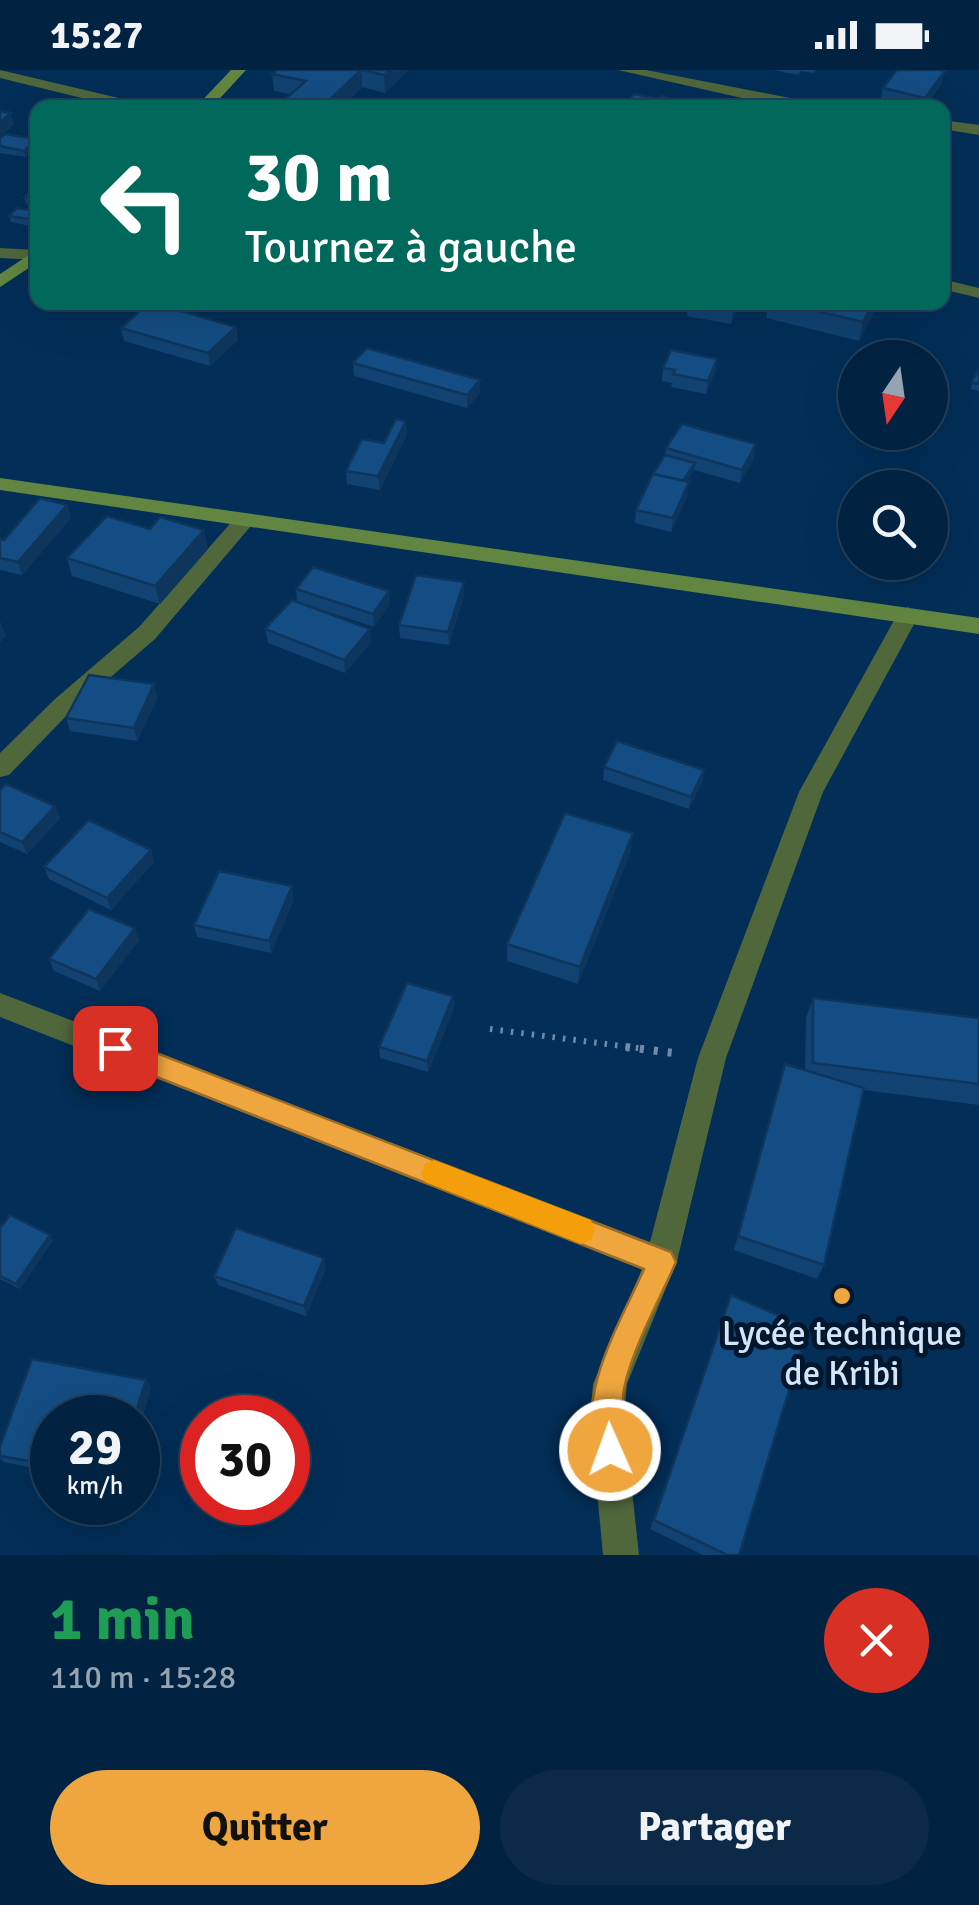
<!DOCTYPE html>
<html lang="fr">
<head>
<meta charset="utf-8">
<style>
  :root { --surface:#022241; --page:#0c2a48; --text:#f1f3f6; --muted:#96a4b1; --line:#233f5a; --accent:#f0a63e }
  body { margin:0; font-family:Signika,sans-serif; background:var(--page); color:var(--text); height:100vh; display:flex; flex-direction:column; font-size:38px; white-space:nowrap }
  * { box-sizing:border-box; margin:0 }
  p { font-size:32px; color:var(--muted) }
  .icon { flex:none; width:55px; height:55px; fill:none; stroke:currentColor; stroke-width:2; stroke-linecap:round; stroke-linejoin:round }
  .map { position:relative; height:1485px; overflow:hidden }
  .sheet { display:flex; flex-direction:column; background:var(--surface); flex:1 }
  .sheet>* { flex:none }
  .hud { position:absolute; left:30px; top:30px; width:920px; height:210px; border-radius:20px; box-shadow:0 10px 40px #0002,0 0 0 2px var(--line); background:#00695c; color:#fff; overflow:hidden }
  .needle { width:65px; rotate:193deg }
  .controls { position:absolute; left:838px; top:270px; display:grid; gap:20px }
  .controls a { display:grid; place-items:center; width:110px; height:110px; border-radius:50%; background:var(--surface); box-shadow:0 10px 40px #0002,0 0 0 2px var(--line); font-size:50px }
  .speed { position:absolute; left:30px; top:1325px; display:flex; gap:20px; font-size:50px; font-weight:700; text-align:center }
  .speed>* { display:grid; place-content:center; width:130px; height:130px; border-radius:50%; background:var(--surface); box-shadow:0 10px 40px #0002,0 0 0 2px var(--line); line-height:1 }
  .speed small { font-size:25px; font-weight:400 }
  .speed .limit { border:15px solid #d22; background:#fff; color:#111 }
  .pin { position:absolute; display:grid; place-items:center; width:85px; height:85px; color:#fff; margin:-42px; border-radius:20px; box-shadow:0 5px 15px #0006 }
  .me { position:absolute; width:110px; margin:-55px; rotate:358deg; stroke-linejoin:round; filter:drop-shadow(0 0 8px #0008) }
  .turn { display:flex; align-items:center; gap:35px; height:210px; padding:0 50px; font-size:45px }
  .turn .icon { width:130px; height:130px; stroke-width:2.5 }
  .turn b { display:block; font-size:70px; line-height:85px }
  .round { display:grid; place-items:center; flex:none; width:105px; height:105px; border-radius:52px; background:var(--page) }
  .head { display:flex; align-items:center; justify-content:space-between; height:170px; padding:0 50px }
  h1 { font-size:60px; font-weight:700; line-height:75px; color:#1e9e55 }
  .primary-button { display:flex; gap:20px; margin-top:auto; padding:20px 50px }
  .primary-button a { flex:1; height:115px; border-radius:60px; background:var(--accent); color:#111; font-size:40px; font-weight:700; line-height:115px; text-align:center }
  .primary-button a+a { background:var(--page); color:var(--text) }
  .status { display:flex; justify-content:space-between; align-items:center; height:70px; padding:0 50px; background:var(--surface); direction:ltr }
  .status svg { height:28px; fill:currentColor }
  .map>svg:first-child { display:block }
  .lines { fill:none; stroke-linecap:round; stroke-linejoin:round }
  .path-far1 { stroke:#6e8caa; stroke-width:6; stroke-dasharray:2.5 8; stroke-linecap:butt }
  .path { stroke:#6e8caa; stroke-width:8; stroke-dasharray:4 10; stroke-linecap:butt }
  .street { fill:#50673c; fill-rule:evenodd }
  .secondary { fill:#628641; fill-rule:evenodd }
  .wall { fill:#114271 }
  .shaded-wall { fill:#0e365c }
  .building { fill:#144d83; stroke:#0e365c; stroke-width:2.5 }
  .route { fill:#f0a63e; stroke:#9c6c28; stroke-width:2.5 }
  .slow { fill:#f59e0b }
  .poi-dot { fill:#f0a63e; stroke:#02162d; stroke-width:4 }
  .labels { text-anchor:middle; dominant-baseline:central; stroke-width:10; stroke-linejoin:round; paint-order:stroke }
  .near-poi-label { font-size:35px; fill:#d3e5f8; stroke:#02162d }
</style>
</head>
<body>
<div class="status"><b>15:27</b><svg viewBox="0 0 49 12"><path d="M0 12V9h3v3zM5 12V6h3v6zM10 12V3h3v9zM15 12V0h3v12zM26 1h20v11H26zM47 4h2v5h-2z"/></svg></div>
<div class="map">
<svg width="979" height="1485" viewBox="0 0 979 1485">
  <rect width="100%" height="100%" fill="#022e57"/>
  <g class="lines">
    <polyline class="path-far1" points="490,959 645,979"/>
    <polyline class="path" points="626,977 681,984"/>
    <g class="street">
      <polygon points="0,0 144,34 151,38 123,38 0,8"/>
      <polygon points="618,0 646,0 841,38 802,38 742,28"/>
      <polygon points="942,50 979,55 979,65 942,59"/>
      <polygon points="0,178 38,180 38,190 0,188"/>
      <polygon points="942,209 979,218 979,228 942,219"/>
      <polygon points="243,445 250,447 253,452 250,457 155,569 71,641 9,705 0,707 0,683 55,629 139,557 236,447"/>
      <polygon points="908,537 919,545 823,722 726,988 677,1191 627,1314 624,1347 639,1485 603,1485 590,1347 593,1314 642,1199 0,947 0,923 650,1172 698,988 799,722 897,545"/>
    </g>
    <g class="secondary">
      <polygon points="231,0 246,0 211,38 195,38"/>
      <polygon points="38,179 38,192 0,217 0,204"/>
      <polygon points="0,408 979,548 979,564 0,420"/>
    </g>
  </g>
  <g class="wall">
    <polygon points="277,0 408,0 385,23 362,17 341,38 276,38 290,24 274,21 272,4"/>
    <polygon points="773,0 816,0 814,3 801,1 798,5"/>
    <polygon points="942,13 924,38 911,38 880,31 883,18"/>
    <polygon points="0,68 37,69 38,77 26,87 0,83"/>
    <polygon points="38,115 38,136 26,134 24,127"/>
    <polygon points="36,141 30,156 11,152 9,146"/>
    <polygon points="740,232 731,254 687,246 688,233"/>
    <polygon points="769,232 879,232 859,271 766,248"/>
    <polygon points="236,257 238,270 210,296 124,271 121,258"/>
    <polygon points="717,289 715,302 706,324 671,317 672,313 662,311 663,298"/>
    <polygon points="353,293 480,310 480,323 467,338 354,306"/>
    <polygon points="855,298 855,316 850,315"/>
    <polygon points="979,298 979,321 970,319"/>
    <polygon points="407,364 380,420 347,414 346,401"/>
    <polygon points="756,374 754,388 740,413 694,400 686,412 687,426 671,462 635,453 636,440 665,385 666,378"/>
    <polygon points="67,435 71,448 22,505 0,500 0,469 4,470"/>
    <polygon points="150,459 208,479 160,534 72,506 67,488"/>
    <polygon points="296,519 390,534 374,557 300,533 371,572 345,603 268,573 265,559 297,532"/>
    <polygon points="464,525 449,575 400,568 399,555"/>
    <polygon points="158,627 137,671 70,661 66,648"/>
    <polygon points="604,697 704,700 702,712 689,739 603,710"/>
    <polygon points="0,720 55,736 60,748 27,784 0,772"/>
    <polygon points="631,780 578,914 507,891 507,874"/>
    <polygon points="154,792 111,840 49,809 44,797"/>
    <polygon points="294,829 271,883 197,867 194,855"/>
    <polygon points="139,870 100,921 54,901 49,889"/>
    <polygon points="453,926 454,938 428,1002 380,988 379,977"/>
    <polygon points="813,928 979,948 979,1035 864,1020 824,1195 817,1209 734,1180 785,994 805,1000 806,948"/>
    <polygon points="0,1158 53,1170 20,1219 0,1209"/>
    <polygon points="326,1198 306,1246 218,1215 214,1206"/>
    <polygon points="731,1225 739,1485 703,1485 650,1459"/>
    <polygon points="32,1289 146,1310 151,1318 138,1361 138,1348 52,1348 52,1402 4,1392 0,1388 0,1376"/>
  </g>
  <g class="shaded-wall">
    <polygon points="361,0 362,17 341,38 321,38"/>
    <polygon points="390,0 408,0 385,23 384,5"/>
    <polygon points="945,1 942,13 922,38 925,28"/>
    <polygon points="11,43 14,55 0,67 0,52"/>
    <polygon points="37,69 38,77 26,87 24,81"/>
    <polygon points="36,141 38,148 30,156 28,149"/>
    <polygon points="736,232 740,232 731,254 733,241"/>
    <polygon points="874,232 879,232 859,271 863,252"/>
    <polygon points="236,257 238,270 210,296 208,283"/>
    <polygon points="717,289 715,302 706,324 708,311"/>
    <polygon points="480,310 480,323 467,338 467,325"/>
    <polygon points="406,351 407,364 380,420 378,406"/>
    <polygon points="756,374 754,388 740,413 742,400"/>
    <polygon points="695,393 694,400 681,419 682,412"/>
    <polygon points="689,412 687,426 671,462 673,448"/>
    <polygon points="67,435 71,448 22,505 18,492"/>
    <polygon points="204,460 208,479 160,534 155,516"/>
    <polygon points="464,512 464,525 449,575 448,562"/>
    <polygon points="389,521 390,534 374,557 373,544"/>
    <polygon points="0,550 6,566 0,573"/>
    <polygon points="370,559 371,572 345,603 344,590"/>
    <polygon points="154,614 158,627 137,671 134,658"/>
    <polygon points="704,700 702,712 689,739 691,727"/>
    <polygon points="55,736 60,748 27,784 22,772"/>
    <polygon points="633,763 631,780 578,914 580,897"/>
    <polygon points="151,780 154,792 111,840 107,828"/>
    <polygon points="292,816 294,829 271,883 269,871"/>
    <polygon points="135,858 139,870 100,921 96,909"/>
    <polygon points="453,926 454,938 428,1002 427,991"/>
    <polygon points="50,1165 53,1170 20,1219 16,1214"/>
    <polygon points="324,1188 326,1198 306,1246 304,1236"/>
    <polygon points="146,1310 151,1318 138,1361 138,1348 134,1348"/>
  </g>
  <g class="building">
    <polygon points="277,0 390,0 384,5 361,0 321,38 276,37 306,11 272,4"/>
    <polygon points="897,0 940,0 945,1 925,28 883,18"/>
    <polygon points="634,24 659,29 661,26 694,36 692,38 623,38"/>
    <polygon points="0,41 11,43 0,52"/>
    <polygon points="5,64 37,69 24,81 0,76 0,68"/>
    <polygon points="38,115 38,130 24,127"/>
    <polygon points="17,138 36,141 28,149 9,146"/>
    <polygon points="150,232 236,257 208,283 121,258"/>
    <polygon points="688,232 736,232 733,241"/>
    <polygon points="780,232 874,232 863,252"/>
    <polygon points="367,278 480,310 467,325 353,293"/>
    <polygon points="866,279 901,288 861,288"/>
    <polygon points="671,280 717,289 708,311 673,304 675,300 663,298"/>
    <polygon points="930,295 941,298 930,320"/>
    <polygon points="979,298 979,314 972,312"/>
    <polygon points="396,349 406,351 378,406 346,401 362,369 384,373"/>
    <polygon points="682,354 756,374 742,400 666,378"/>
    <polygon points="665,385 695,393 683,411 653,404"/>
    <polygon points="653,404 689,412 673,448 636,440"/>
    <polygon points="40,428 67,435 18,492 0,488 0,469 4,470"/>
    <polygon points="107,446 150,459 160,447 204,460 155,516 67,488"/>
    <polygon points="313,497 389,521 373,544 296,519"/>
    <polygon points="416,505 464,512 448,562 399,555"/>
    <polygon points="292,530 370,559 344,590 265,559"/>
    <polygon points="89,605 154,614 134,658 66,648"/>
    <polygon points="617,671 704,700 691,727 604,697"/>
    <polygon points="6,714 55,736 22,772 0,762 0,720"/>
    <polygon points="565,743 633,763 580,897 507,874"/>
    <polygon points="89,750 151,780 107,828 44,797"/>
    <polygon points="219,801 292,816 269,871 194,855"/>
    <polygon points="89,839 135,858 96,909 49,889"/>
    <polygon points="407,913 453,926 427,991 379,977"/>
    <polygon points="813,928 979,948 979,1014 813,993"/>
    <polygon points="785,994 864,1018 824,1195 738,1166"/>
    <polygon points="10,1145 50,1165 16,1214 0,1206 0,1158"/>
    <polygon points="236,1158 324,1188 304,1236 214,1206"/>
    <polygon points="731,1225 808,1258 739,1485 727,1485 654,1450"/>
    <polygon points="32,1289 146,1310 134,1348 52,1348 52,1395 0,1386 0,1376"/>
  </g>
  <path class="route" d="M115,967L671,1182L676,1192C659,1231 635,1273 625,1314C618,1339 631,1367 621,1391L610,1395L599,1391C573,1327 619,1256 644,1199L106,987L102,978L106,970Z"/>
  <polygon class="slow" points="434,1090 591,1150 595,1160 591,1170 581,1174 425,1112 421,1103 425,1094"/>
  <circle class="poi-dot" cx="842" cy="1226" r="10"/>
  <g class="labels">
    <g class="near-poi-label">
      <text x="842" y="1263">Lycée technique<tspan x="842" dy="40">de Kribi</tspan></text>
    </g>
  </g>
</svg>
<div class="controls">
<a><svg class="needle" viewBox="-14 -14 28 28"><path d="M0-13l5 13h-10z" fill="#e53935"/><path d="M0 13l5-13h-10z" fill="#96a4b1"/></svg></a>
<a><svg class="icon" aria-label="search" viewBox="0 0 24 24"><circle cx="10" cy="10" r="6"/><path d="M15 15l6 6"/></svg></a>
</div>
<div class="speed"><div>29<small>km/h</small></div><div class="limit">30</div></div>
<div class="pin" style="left:115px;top:978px;background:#d93025"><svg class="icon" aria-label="arrive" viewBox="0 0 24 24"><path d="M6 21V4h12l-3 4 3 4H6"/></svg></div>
<svg class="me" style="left:610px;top:1380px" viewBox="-20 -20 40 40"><circle r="17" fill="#f0a63e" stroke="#fff" stroke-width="3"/><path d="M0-11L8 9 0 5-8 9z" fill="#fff"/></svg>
<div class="hud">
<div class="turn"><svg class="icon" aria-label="left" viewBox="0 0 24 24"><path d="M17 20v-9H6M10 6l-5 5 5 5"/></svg><div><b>30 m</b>Tournez à gauche</div></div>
</div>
</div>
<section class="sheet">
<div class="head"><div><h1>1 min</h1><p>110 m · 15:28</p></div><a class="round" style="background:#d93025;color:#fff"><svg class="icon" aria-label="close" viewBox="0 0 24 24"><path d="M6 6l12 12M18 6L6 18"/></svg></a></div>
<div class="primary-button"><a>Quitter</a><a>Partager</a></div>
</section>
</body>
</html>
